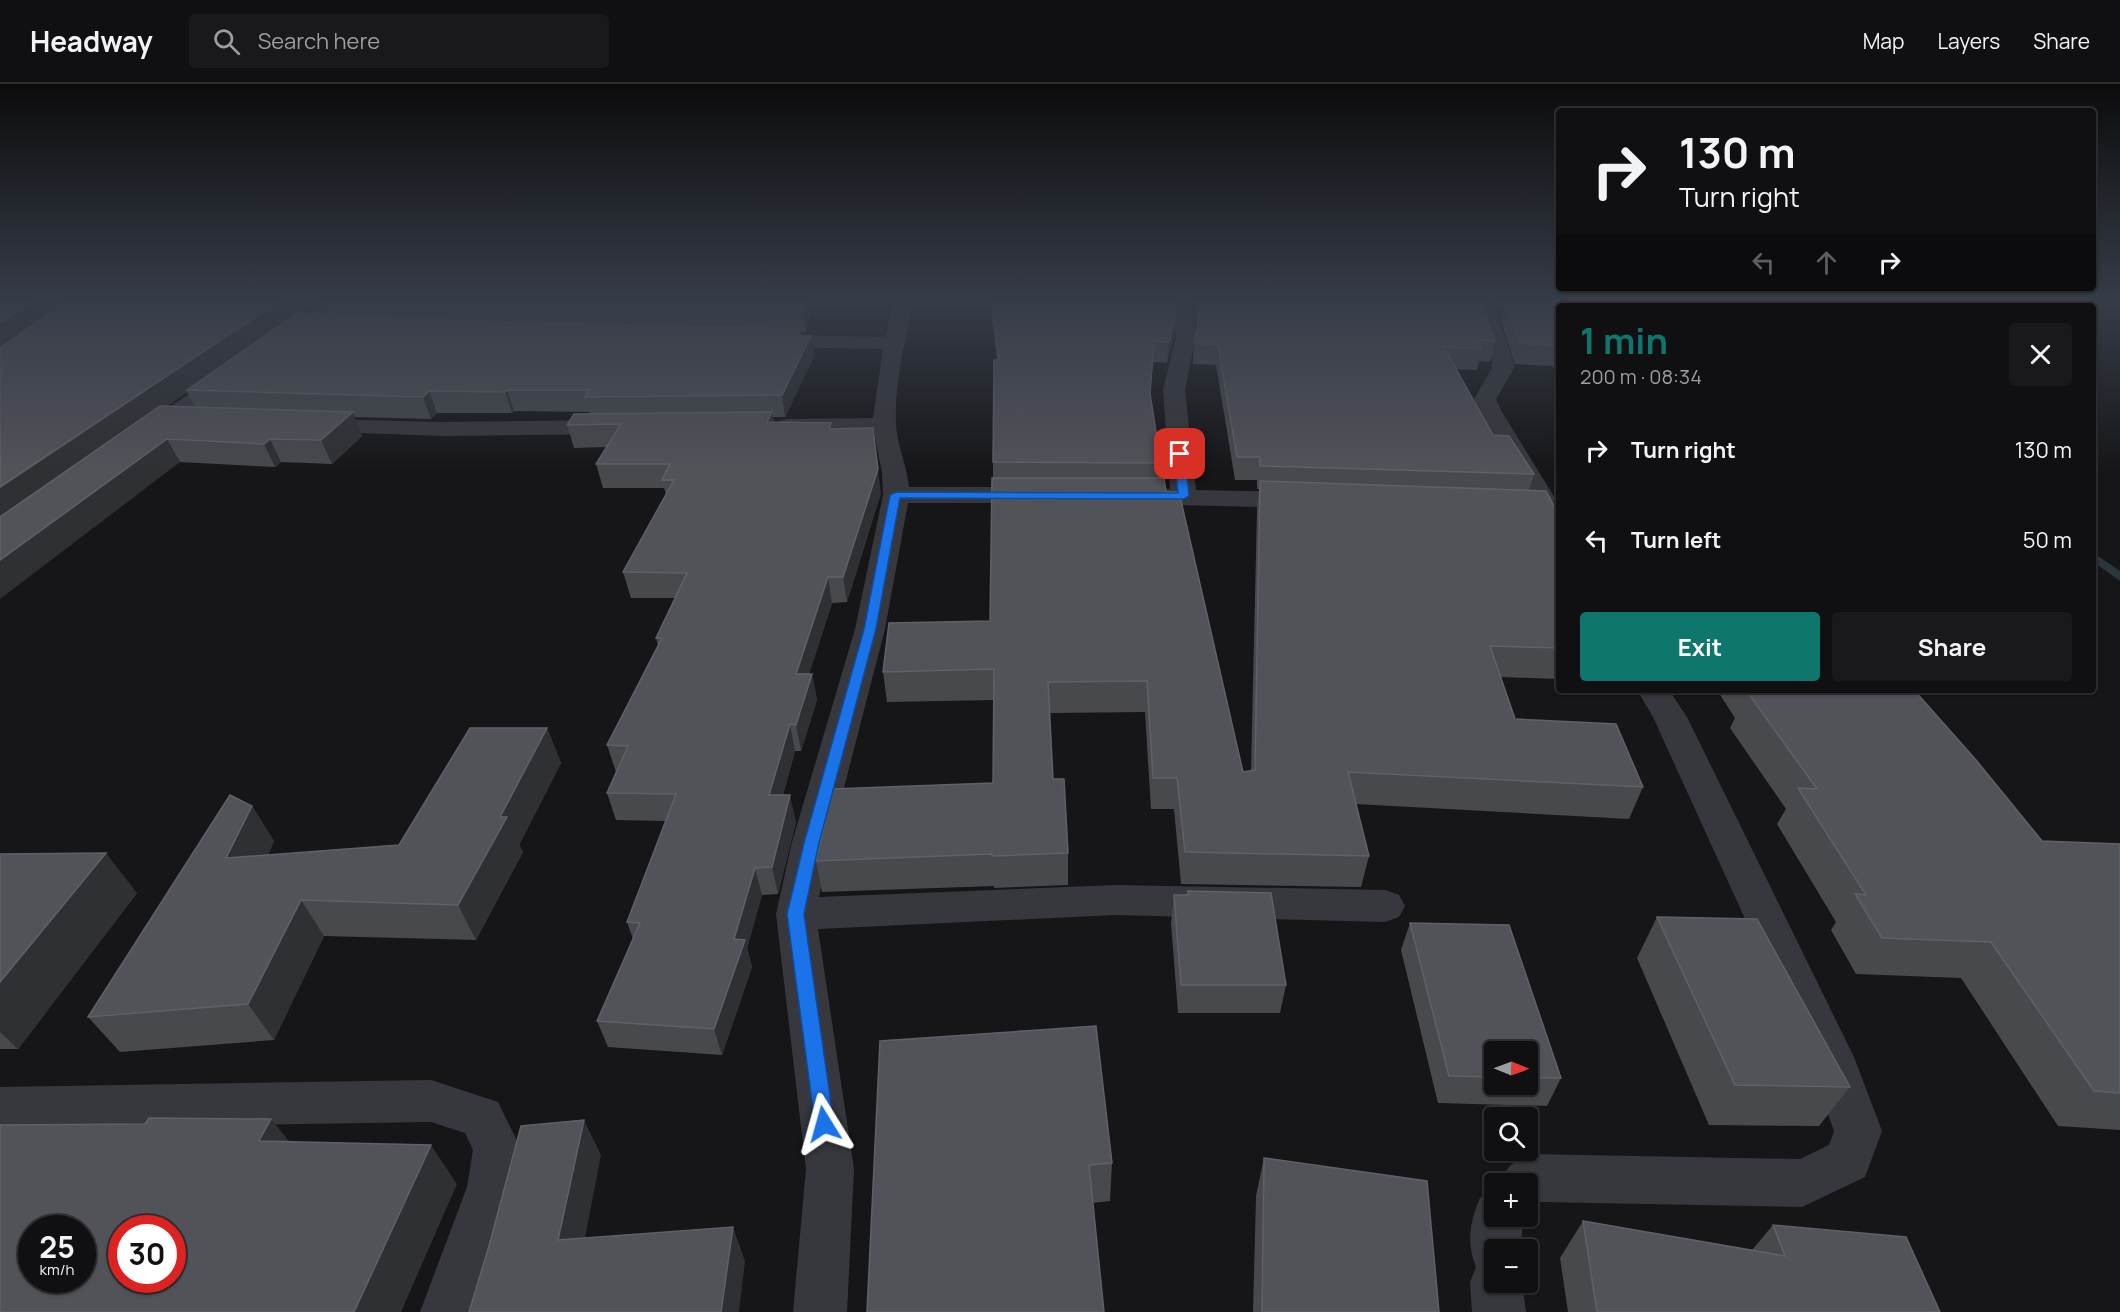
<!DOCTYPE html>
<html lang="en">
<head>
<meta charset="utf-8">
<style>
  :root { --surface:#101012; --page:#19191b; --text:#f1f3f6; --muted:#9c9d9f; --line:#303032; --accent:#0f766e }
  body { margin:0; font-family:Manrope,sans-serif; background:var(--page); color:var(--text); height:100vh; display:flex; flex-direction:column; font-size:22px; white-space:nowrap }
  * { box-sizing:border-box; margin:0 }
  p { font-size:20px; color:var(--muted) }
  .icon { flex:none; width:33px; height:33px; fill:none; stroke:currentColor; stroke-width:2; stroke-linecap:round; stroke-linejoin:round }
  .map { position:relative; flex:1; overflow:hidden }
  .details { position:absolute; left:1556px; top:219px; width:540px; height:390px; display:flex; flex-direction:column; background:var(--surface); border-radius:6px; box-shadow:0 2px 4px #0004,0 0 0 2px var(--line) }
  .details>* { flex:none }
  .guide { position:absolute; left:1556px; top:24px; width:540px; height:183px; border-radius:6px; box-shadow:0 2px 4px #0004,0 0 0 2px var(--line); background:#101012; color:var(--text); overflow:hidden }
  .needle { width:39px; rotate:91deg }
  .buttons { position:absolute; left:1484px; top:957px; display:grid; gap:12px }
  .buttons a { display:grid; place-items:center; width:54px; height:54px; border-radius:6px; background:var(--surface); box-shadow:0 2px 4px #0004,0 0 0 2px var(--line); font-size:30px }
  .speed { position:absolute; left:18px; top:1131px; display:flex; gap:12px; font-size:30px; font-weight:700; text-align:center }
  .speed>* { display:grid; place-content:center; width:78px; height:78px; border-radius:50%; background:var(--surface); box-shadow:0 2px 4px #0004,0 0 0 2px var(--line); line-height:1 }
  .speed small { font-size:15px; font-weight:400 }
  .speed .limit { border:9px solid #d22; background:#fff; color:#111 }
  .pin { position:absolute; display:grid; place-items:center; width:51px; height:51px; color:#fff; margin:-26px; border-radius:12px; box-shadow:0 3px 9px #0006 }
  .me { position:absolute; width:66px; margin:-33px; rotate:352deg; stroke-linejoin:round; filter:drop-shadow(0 0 4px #0008) }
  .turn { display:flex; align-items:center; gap:21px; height:126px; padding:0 24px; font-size:27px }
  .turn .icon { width:78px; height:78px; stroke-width:2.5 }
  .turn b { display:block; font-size:42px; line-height:51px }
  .lanes { display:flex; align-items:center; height:57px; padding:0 24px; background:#0003; justify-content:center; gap:30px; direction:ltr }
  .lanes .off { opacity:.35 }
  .round { display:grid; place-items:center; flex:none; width:63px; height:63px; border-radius:6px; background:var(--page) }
  .overview { display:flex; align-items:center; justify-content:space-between; height:102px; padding:0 24px }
  h1 { font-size:36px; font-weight:700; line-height:45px; color:var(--accent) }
  .button { display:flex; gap:12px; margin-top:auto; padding:12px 24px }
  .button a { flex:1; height:69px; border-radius:6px; background:var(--accent); color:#fff; font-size:24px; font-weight:700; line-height:69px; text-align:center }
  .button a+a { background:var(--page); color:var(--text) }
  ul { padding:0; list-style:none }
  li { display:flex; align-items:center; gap:18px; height:90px; padding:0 24px }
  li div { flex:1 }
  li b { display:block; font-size:22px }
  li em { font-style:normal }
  header { display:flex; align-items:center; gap:36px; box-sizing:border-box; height:84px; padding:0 30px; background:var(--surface); border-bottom:2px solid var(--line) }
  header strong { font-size:28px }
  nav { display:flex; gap:33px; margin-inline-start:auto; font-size:21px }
  .search { width:420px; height:54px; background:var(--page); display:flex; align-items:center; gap:15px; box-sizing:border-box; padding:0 21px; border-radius:6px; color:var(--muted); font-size:22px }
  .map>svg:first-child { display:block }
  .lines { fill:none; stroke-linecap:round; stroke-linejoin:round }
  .stream { fill:#2c353c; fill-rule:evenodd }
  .street { fill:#37383d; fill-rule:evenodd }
  .wall { fill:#47494d; fill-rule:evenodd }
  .shaded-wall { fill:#2f3033 }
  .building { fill:#525359; stroke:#5f6168; stroke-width:1.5; fill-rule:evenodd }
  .route { fill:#1a73e8; stroke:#114b97; stroke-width:1.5 }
</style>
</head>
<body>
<header>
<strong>Headway</strong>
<div class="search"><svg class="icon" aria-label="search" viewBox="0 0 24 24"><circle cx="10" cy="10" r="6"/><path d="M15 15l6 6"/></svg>Search here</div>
<nav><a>Map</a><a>Layers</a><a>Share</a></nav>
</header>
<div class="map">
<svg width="2120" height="1228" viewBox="0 0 2120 1228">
  <rect width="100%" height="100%" fill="#161618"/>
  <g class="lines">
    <g class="stream">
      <polygon points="1769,216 1778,216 1785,222 1776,222"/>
      <polygon points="2092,468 2120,487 2120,497 2092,477"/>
    </g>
    <g class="street">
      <polygon points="324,216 347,216 288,260 281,262 274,260 271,256 274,252"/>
      <path d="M893,216H913C906,256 894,298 896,340C897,361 907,382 909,403H1038L1047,405L1051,411L1047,417L1038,419H908L885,545L830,758L819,813L1116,801L1385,806L1399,811L1405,822L1399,833L1385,838L1116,831L818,845L854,1085L847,1228H793L806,1085L776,830L792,758L855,545L883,411L882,389L874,348L787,349L779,347L775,342L779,337L787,335L873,334L883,265L768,263L761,261L758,257L761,253L768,251L886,253Z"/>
      <polygon points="1172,216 1192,216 1196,252 1185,306 1196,406 1302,408 1311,410 1315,416 1311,422 1302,424 1134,420 1125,418 1121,412 1125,406 1134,404 1170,405 1163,306 1176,252"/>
      <polygon points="1471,216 1491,216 1514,278 1514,284 1496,315 1502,328 1558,419 1558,454 1548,452 1536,425 1478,328 1474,315 1492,284 1492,278"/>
      <polygon points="1951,216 1998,216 1995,220 1941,222 1944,218"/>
      <polygon points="229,286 237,288 240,293 237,298 157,354 148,356 139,354 136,349 139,344 221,288"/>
      <polygon points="313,335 443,338 612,336 620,338 624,343 620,348 612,350 443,352 305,347 301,342 305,337"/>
      <path d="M1637,606H1669L1687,633L1854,973L1882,1047L1865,1093L1802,1123L1539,1118L1527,1123V1100H1500C1507,1082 1513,1077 1531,1070L1800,1075L1829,1061L1834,1047L1808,973L1653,633Z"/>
      <polygon points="431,996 498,1018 521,1065 517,1103 474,1228 420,1228 467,1103 473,1066 465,1049 431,1038 0,1045 0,1003"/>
      <path d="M1494,1109V1132H1523L1521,1166H1494V1198H1522L1526,1228H1472L1470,1198L1476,1183C1466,1159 1470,1137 1480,1114Z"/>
    </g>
  </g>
  <g class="wall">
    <path d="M321,216H812L806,248H800L801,252H811L814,272L785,333H773L774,338L832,345L881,409L847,518L832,519L809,590H812L817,616L801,667H795L783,711L796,738L778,810L762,811L747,864L752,883L722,971L608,963L597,937L633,855L627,838L666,737L616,736L607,709L616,688L607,661L658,562L656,554L675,514H631L623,488L666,410L664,404H603L596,380L606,363L574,364L567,341L590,330V328L514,327L512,329H437L431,335L354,333L362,352L332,380L281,378L275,383L180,378L67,218L327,231ZM187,308L195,323L167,322Z"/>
    <polygon points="990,216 1173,216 1175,232 1174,252 1167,279 1153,278 1150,311 1161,379 1160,394 1166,408 1243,688 1251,687 1257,425 1259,405 1257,405 1257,396 1235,396 1216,281 1193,280 1194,259 1197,244 1194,216 1480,216 1495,257 1490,278 1479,277 1477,286 1456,285 1493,351 1534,390 1529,407 1558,430 1558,595 1501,593 1515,635 1643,703 1629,735 1356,720 1369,772 1361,803 1181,800 1174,725 1151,725 1145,628 1050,629 1053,695 1068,769 1068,801 994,804 994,802 822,808 816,777 993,699 994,616 887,618 883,588 990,537 993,394 993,378 997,276"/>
    <polygon points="1492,216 1639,216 1558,222 1558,288 1552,282 1515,280 1501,237 1505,221 1495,221"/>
    <polygon points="1717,606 1914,606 2042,757 2120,760 2120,1046 2058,1042 1961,894 1856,890 1831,846 1836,838 1777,740 1786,725 1730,644 1735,634"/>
    <polygon points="547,644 561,679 519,761 523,768 476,856 324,852 274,956 120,968 88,933 252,722 274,757 268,771 399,761"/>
    <polygon points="0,770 137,809 18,965 0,965"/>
    <polygon points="1188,807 1286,901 1280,929 1178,929 1171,839 1174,811 1187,811"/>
    <polygon points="1657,833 1850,1003 1819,1042 1709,1041 1637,874"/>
    <path d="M1410,839L1561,994L1547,1022L1438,1019L1401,866ZM1494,968H1527V1000H1494Z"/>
    <polygon points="880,957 1112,1079 1110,1117 1093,1119"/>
    <polygon points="1264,1074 1439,1228 1253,1228 1256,1112"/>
    <polygon points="1583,1137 1752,1166 1773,1141 1940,1228 1568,1228 1560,1174"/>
  </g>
  <g class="shaded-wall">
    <polygon points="36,216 66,216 69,223 0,269 0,239"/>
    <polygon points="281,216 320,216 190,306 187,306 187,308 0,438 0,403"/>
    <polygon points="805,216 812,216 806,248 803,227"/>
    <polygon points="1932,216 1944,216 1930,218"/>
    <polygon points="1175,232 1174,252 1167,279 1169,258"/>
    <polygon points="800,245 803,265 811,252 814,272 785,333 782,311"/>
    <polygon points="507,306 514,327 512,329 505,308"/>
    <polygon points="429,307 437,329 431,335 423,313"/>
    <polygon points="353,328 362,352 332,380 321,356"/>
    <polygon points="772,328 776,351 767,338"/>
    <polygon points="167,355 180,378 0,515 0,476"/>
    <polygon points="270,355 281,378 275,383 264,360"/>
    <polygon points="878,385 881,409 847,518 843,493"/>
    <polygon points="828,493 832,519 801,616 796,590"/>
    <polygon points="812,590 817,616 801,667 796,641"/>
    <polygon points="790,640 795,667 775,738 769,711"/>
    <polygon points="547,644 561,679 519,761 523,768 476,856 458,821 500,733"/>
    <polygon points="790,711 796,738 778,810 772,783"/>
    <polygon points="252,722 274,757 251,810 226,774"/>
    <polygon points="106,769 137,809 18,965 0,948 0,898"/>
    <polygon points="755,784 762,811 747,864 752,883 722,971 714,945 734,855"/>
    <polygon points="301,816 324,852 274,956 248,920"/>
    <polygon points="271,1035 303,1074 259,1057"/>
    <polygon points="584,1036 601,1071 578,1190 558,1156"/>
    <polygon points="431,1061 457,1100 401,1228 354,1228"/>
    <polygon points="733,1143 745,1177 739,1228 721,1228"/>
  </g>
  <g class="building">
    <polygon points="0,216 36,216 0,239"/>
    <polygon points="69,216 281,216 0,403 0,264"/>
    <polygon points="381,216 805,216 803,227 490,221"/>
    <polygon points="992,216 1173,216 1175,232 1169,258 1154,257 1150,309 1161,379 993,378 994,276 999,276"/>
    <polygon points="1198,216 1480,216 1495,257 1479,256 1482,265 1444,263 1493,351 1509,352 1534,390 1260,382 1260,373 1237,373 1218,261 1194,259 1200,232"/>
    <polygon points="1566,216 1639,216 1644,222 1558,222 1558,262 1520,259 1506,218 1564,219"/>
    <polygon points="298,229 490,238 800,245 798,252 811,252 782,311 585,313 589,306 507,306 505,308 429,307 423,313 187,306"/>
    <polygon points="160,322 353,328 321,356 270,355 264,360 167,355 0,476 0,433"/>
    <polygon points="772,328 767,338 831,339 829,345 873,344 878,385 843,493 828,493 796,590 812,590 796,641 790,640 769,711 790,711 772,783 755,784 734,855 745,856 714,945 597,937 640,839 627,838 676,710 607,709 628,662 607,661 662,554 656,554 687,489 623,488 674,396 662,396 670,380 596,380 621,340 567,341 574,330"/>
    <polygon points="992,394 1164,394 1166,408 1179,408 1243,688 1255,686 1260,397 1546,407 1558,430 1558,564 1490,562 1515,635 1616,640 1643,703 1348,688 1369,772 1185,768 1177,694 1153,694 1147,597 1048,598 1053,695 1064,695 1068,769 992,772 992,770 816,777 832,705 993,699 994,585 883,588 889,539 990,537"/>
    <polygon points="1758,606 1914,606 1976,676 2042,757 2120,760 2120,1009 2094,1007 1991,858 1882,854 1855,810 1866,811 1798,704 1817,705 1748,609 1760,608"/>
    <polygon points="470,644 547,644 500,733 507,733 458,821 301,816 248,920 88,933 230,711 252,722 226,774 399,761"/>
    <polygon points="106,769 0,898 0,770"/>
    <polygon points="1188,807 1271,809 1286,901 1181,901 1174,811 1188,811"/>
    <polygon points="1657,833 1757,835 1850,1003 1735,1001"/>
    <polygon points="1410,839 1509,841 1561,994 1527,994 1527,968 1494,968 1494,993 1449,992"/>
    <polygon points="1096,942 1112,1079 1089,1081 1104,1228 867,1228 880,957"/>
    <path d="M149,1034L271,1035L259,1057L431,1061L354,1228H0V1041L145,1040ZM32,1144H82V1196H32ZM122,1144H172V1196H122Z"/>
    <polygon points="584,1036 558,1156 733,1143 721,1228 469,1228 489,1162 521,1042"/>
    <polygon points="1264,1074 1427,1097 1439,1228 1262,1228"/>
    <polygon points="1583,1137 1785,1172 1773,1141 1906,1153 1940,1228 1597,1228"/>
  </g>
  <linearGradient id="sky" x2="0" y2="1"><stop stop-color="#0c0c0d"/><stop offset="0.56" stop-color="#363c48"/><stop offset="1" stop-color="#363c48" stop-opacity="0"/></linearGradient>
  <rect width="2120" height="388" fill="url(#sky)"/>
  <polygon class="route" points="1180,367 1185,370 1189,412 1184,415 900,414 876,545 819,759 804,830 834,1040 831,1047 824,1049 817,1047 815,1040 787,830 804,759 864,545 890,411 896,408 1178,409 1174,370"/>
</svg>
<div class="buttons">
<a><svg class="needle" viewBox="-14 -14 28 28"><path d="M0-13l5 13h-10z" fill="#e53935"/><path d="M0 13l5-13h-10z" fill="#9c9d9f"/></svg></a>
<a><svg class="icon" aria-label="search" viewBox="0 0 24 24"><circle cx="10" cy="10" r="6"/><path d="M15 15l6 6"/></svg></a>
<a>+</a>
<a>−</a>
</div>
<div class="speed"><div>25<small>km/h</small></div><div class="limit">30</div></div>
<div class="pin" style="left:1180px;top:370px;background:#d93025"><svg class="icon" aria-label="arrive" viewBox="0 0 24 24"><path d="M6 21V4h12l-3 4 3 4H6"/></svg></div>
<svg class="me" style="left:824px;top:1040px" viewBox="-20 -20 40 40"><path d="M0-17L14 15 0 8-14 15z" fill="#1a73e8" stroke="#fff" stroke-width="4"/></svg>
<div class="guide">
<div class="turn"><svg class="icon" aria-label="right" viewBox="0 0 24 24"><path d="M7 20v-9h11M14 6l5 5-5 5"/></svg><div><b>130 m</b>Turn right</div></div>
<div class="lanes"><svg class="icon off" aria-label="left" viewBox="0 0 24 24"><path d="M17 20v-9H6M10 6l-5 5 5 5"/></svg><svg class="icon off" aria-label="ahead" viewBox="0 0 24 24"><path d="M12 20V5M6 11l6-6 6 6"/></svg><svg class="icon" aria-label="right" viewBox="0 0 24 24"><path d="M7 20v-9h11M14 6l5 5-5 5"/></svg></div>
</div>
<section class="details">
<div class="overview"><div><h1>1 min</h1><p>200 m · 08:34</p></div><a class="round"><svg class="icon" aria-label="close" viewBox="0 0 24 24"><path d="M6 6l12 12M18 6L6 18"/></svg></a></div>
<ul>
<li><svg class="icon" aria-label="right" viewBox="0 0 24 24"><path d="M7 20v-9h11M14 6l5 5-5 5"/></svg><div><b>Turn right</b></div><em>130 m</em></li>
<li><svg class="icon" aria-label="left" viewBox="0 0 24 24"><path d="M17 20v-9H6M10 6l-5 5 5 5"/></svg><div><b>Turn left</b></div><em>50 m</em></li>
</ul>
<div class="button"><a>Exit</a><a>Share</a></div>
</section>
</div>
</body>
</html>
